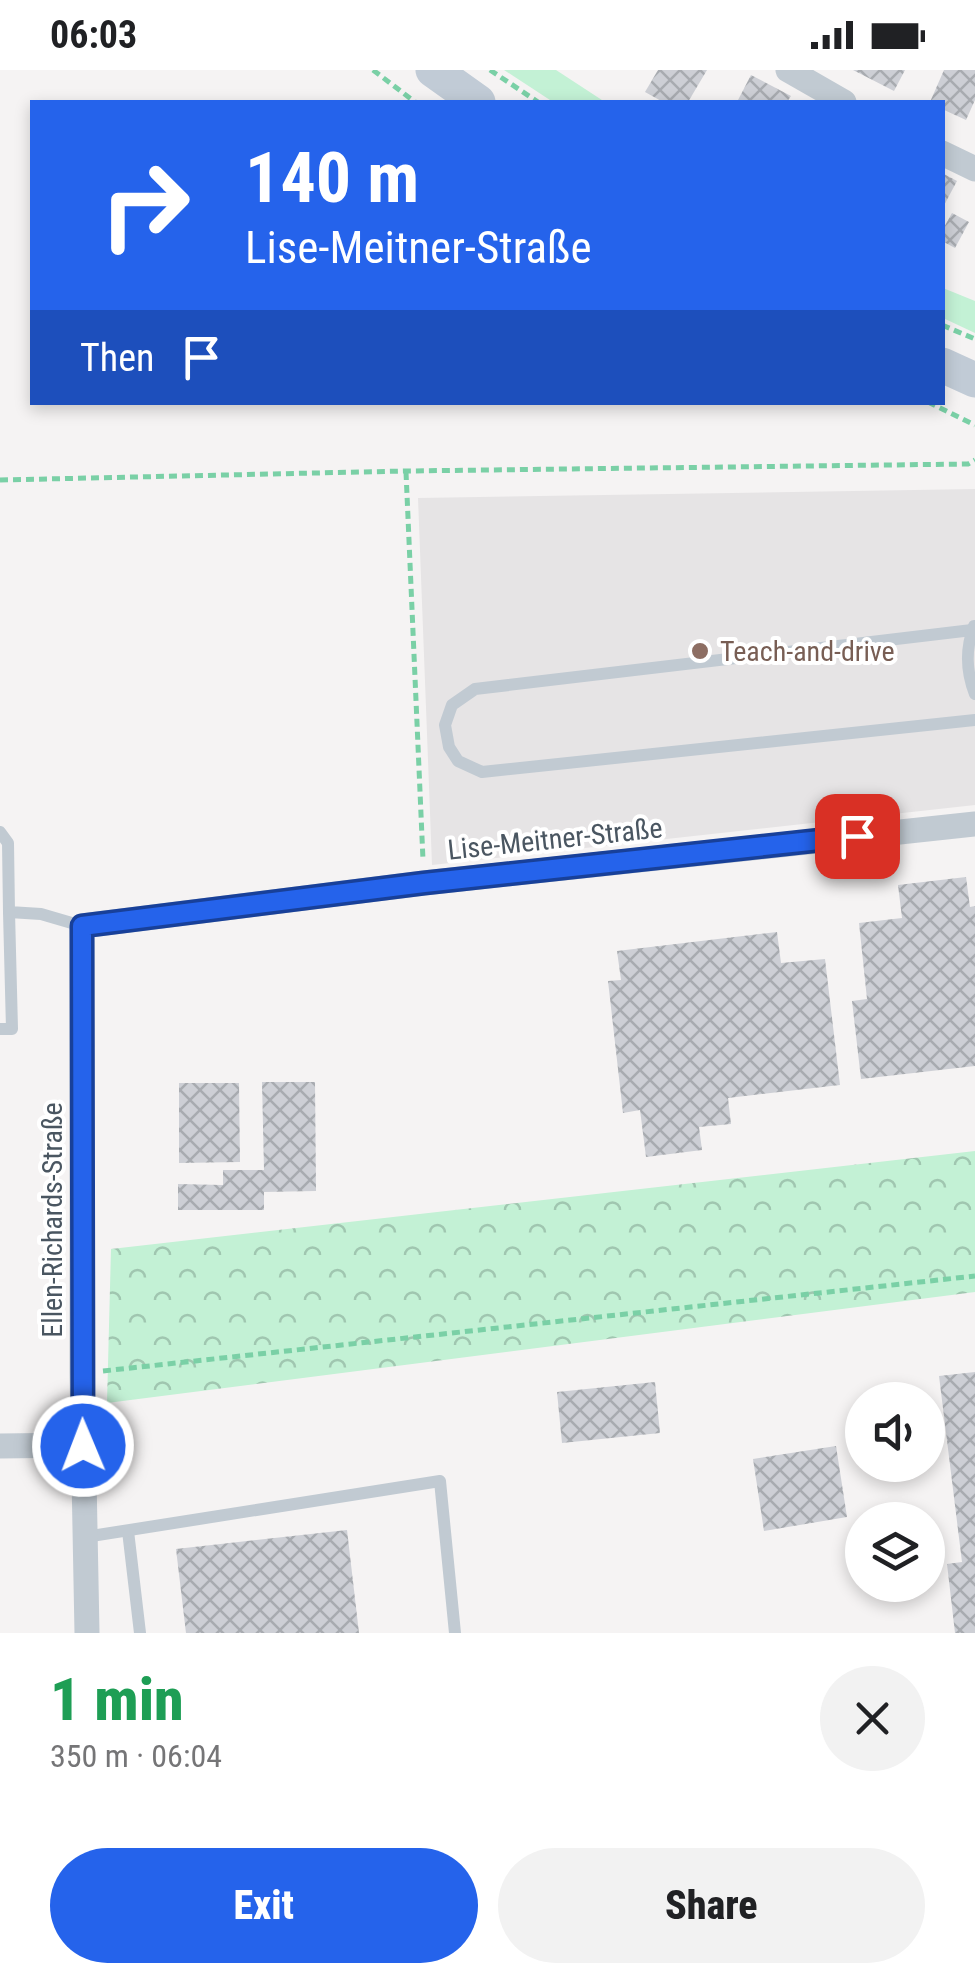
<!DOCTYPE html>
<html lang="en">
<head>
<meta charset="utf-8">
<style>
  :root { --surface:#fff; --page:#f2f2f2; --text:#202124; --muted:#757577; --accent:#2563eb }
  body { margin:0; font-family:"Roboto Condensed",sans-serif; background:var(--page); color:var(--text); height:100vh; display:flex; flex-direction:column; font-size:38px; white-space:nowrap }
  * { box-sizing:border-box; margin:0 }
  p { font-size:32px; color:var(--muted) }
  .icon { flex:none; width:55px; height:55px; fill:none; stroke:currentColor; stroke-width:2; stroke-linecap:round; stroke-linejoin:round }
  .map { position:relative; height:1563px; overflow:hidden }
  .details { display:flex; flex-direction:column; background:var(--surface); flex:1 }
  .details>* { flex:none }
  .guide { position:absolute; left:30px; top:30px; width:915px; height:305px; border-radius:0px; box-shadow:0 5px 15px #0003; background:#2563eb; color:#fff; overflow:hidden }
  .controls { position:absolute; left:845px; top:1312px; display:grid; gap:20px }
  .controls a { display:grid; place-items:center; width:100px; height:100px; border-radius:50%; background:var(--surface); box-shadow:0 5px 15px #0003; font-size:50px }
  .pin { position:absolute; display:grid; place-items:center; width:85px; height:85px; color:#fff; margin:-42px; border-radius:20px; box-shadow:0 5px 15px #0006 }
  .me { position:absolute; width:110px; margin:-55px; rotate:359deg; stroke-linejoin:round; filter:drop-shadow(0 0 8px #0008) }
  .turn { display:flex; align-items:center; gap:35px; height:210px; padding:0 50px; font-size:45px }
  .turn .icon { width:130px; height:130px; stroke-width:2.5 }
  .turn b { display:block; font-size:70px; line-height:85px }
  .then { display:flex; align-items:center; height:95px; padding:0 50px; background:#0003; gap:20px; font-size:38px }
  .round { display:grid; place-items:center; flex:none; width:105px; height:105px; border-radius:52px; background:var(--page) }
  .head { display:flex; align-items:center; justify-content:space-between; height:170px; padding:0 50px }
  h1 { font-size:60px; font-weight:800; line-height:75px; color:#1e9e55 }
  .primary-button { display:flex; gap:20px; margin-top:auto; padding:20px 50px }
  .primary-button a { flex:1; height:115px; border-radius:60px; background:var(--accent); color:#fff; font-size:40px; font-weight:800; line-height:115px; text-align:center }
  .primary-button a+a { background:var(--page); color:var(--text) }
  .status { display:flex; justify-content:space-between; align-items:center; height:70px; padding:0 50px; background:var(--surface); direction:ltr }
  .status svg { height:28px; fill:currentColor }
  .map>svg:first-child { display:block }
  .education { fill:#e6e4e5 }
  .grass { fill:#c3f1d5 }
  .forest { fill:url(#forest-crowns) }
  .building { fill:url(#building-cross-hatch) }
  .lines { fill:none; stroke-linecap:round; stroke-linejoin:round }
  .path { stroke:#7ad0a6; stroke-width:5; stroke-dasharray:8 5; stroke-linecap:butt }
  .service { stroke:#c1cad2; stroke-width:12 }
  .minor { stroke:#c1cad2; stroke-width:25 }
  .secondary { stroke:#c1cbd6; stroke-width:35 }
  .route-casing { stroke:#184099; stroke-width:25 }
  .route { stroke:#2563eb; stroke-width:18 }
  .education-dot { fill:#8d6e63; stroke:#fff; stroke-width:4 }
  .labels { text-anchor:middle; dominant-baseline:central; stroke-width:8; stroke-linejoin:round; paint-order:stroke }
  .education-label { font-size:28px; fill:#785e54; stroke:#fff; text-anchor:start }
  .street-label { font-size:28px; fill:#4a5661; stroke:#fff }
</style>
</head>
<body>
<div class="status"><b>06:03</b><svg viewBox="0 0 49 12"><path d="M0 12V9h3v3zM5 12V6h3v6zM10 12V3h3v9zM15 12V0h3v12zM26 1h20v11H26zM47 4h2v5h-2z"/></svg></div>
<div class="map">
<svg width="975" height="1563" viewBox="0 0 975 1563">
  <defs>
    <pattern id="forest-crowns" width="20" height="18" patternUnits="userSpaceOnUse" patternTransform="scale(2.5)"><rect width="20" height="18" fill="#c3f1d5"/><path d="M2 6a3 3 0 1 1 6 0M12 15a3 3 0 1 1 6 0" fill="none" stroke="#a0c6b0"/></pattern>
    <pattern id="building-cross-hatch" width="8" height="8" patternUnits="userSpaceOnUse" patternTransform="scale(2.5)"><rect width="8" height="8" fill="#cdcfd5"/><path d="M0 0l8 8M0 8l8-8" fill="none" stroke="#a8abb0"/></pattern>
  </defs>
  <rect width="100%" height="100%" fill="#f5f3f3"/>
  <polygon class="education" points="975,419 975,735 432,795 418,428"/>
  <g class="grass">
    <polygon points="504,0 556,0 605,32 553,32"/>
    <polygon points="943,218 975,231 975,263 943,248"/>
  </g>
  <polygon class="forest" points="975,1081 975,1222 107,1333 111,1179"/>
  <g class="building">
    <polygon points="658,0 707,0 688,32 663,32 645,22"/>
    <polygon points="853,0 905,0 894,21"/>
    <polygon points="944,0 975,0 975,30 966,50 942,39 942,32 930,32"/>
    <polygon points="751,5 791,26 787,32 737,32"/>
    <polygon points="942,103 957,111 942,139"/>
    <polygon points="952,143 969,152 955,178 942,171 942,161"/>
    <polygon points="966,807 970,837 975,836 975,996 861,1009 852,931 867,929 859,853 902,848 898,815"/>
    <polygon points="777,862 781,893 825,889 840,1015 728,1028 731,1054 699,1057 702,1080 646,1087 640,1040 623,1043 608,911 621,910 617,881"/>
    <polygon points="262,1012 315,1012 316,1121 264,1122 264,1140 178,1140 178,1114 223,1115 223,1100 264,1100"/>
    <polygon points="179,1013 239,1013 240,1092 179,1093"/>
    <polygon points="975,1302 975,1563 955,1563 947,1494 962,1492 939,1306"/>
    <polygon points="655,1312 660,1363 562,1373 557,1322"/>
    <polygon points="836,1376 847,1447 764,1461 753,1389"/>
    <polygon points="347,1460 359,1563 186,1563 176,1479"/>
  </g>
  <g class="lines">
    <g class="path">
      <polyline points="373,0 415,32"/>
      <polyline points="490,0 538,32"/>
      <polyline points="942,255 975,269"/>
      <polyline points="928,332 975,355"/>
      <polyline points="406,402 423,790"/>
      <polyline points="0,410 406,401 968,394 975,390"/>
      <polyline points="103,1301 975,1206"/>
    </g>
    <g class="service">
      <path d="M974,556C965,580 966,601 975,624"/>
      <polyline points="972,560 475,619 452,635 445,655 449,677 458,691 482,702 975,650"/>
      <polyline points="0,762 8,773 9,842 41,844 82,856"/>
      <polyline points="0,959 12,959 9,842"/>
      <polyline points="128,1461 140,1563"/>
      <polyline points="85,1467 440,1411 455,1563"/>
    </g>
    <g class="minor">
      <polyline points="788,0 844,32"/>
      <polyline points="942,83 975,99"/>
      <polyline points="0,1376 83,1375"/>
      <polyline points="87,1563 82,1303 82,856 424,813 975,754"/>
    </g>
    <g class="secondary">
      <polyline points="433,0 478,32"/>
      <polyline points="942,295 975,310"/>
    </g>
  </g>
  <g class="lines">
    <defs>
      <polyline id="route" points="83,1376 82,856 424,813 857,766"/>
    </defs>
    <use href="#route" class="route-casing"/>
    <use href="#route" class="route"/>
  </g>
  <circle class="education-dot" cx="700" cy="581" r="10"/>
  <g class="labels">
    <g class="education-label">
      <text x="720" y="581">Teach-and-drive</text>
    </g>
    <g class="street-label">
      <text transform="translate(555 769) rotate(-6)">Lise-Meitner-Straße</text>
      <text transform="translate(52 1150) rotate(-90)">Ellen-Richards-Straße</text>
    </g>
  </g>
</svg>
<div class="controls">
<a><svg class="icon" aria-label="sound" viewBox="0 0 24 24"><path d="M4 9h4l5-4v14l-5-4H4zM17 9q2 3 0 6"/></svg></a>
<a><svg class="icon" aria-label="layers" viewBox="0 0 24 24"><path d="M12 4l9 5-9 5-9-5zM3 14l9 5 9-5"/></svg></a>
</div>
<div class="pin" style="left:857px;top:766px;background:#d93025"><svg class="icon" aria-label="arrive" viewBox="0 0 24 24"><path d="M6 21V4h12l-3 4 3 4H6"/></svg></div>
<svg class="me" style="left:83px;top:1376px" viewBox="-20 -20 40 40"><circle r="17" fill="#2563eb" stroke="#fff" stroke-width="3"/><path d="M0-11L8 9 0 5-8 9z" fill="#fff"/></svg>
<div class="guide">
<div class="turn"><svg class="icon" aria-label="right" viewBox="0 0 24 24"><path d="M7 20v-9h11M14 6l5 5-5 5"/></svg><div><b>140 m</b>Lise-Meitner-Straße</div></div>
<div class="then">Then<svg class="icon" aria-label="arrive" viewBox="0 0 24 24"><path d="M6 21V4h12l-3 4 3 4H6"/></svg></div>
</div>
</div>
<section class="details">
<div class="head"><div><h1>1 min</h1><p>350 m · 06:04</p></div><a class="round"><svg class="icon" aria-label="close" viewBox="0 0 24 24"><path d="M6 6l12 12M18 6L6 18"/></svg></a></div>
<div class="primary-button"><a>Exit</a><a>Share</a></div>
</section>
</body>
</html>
